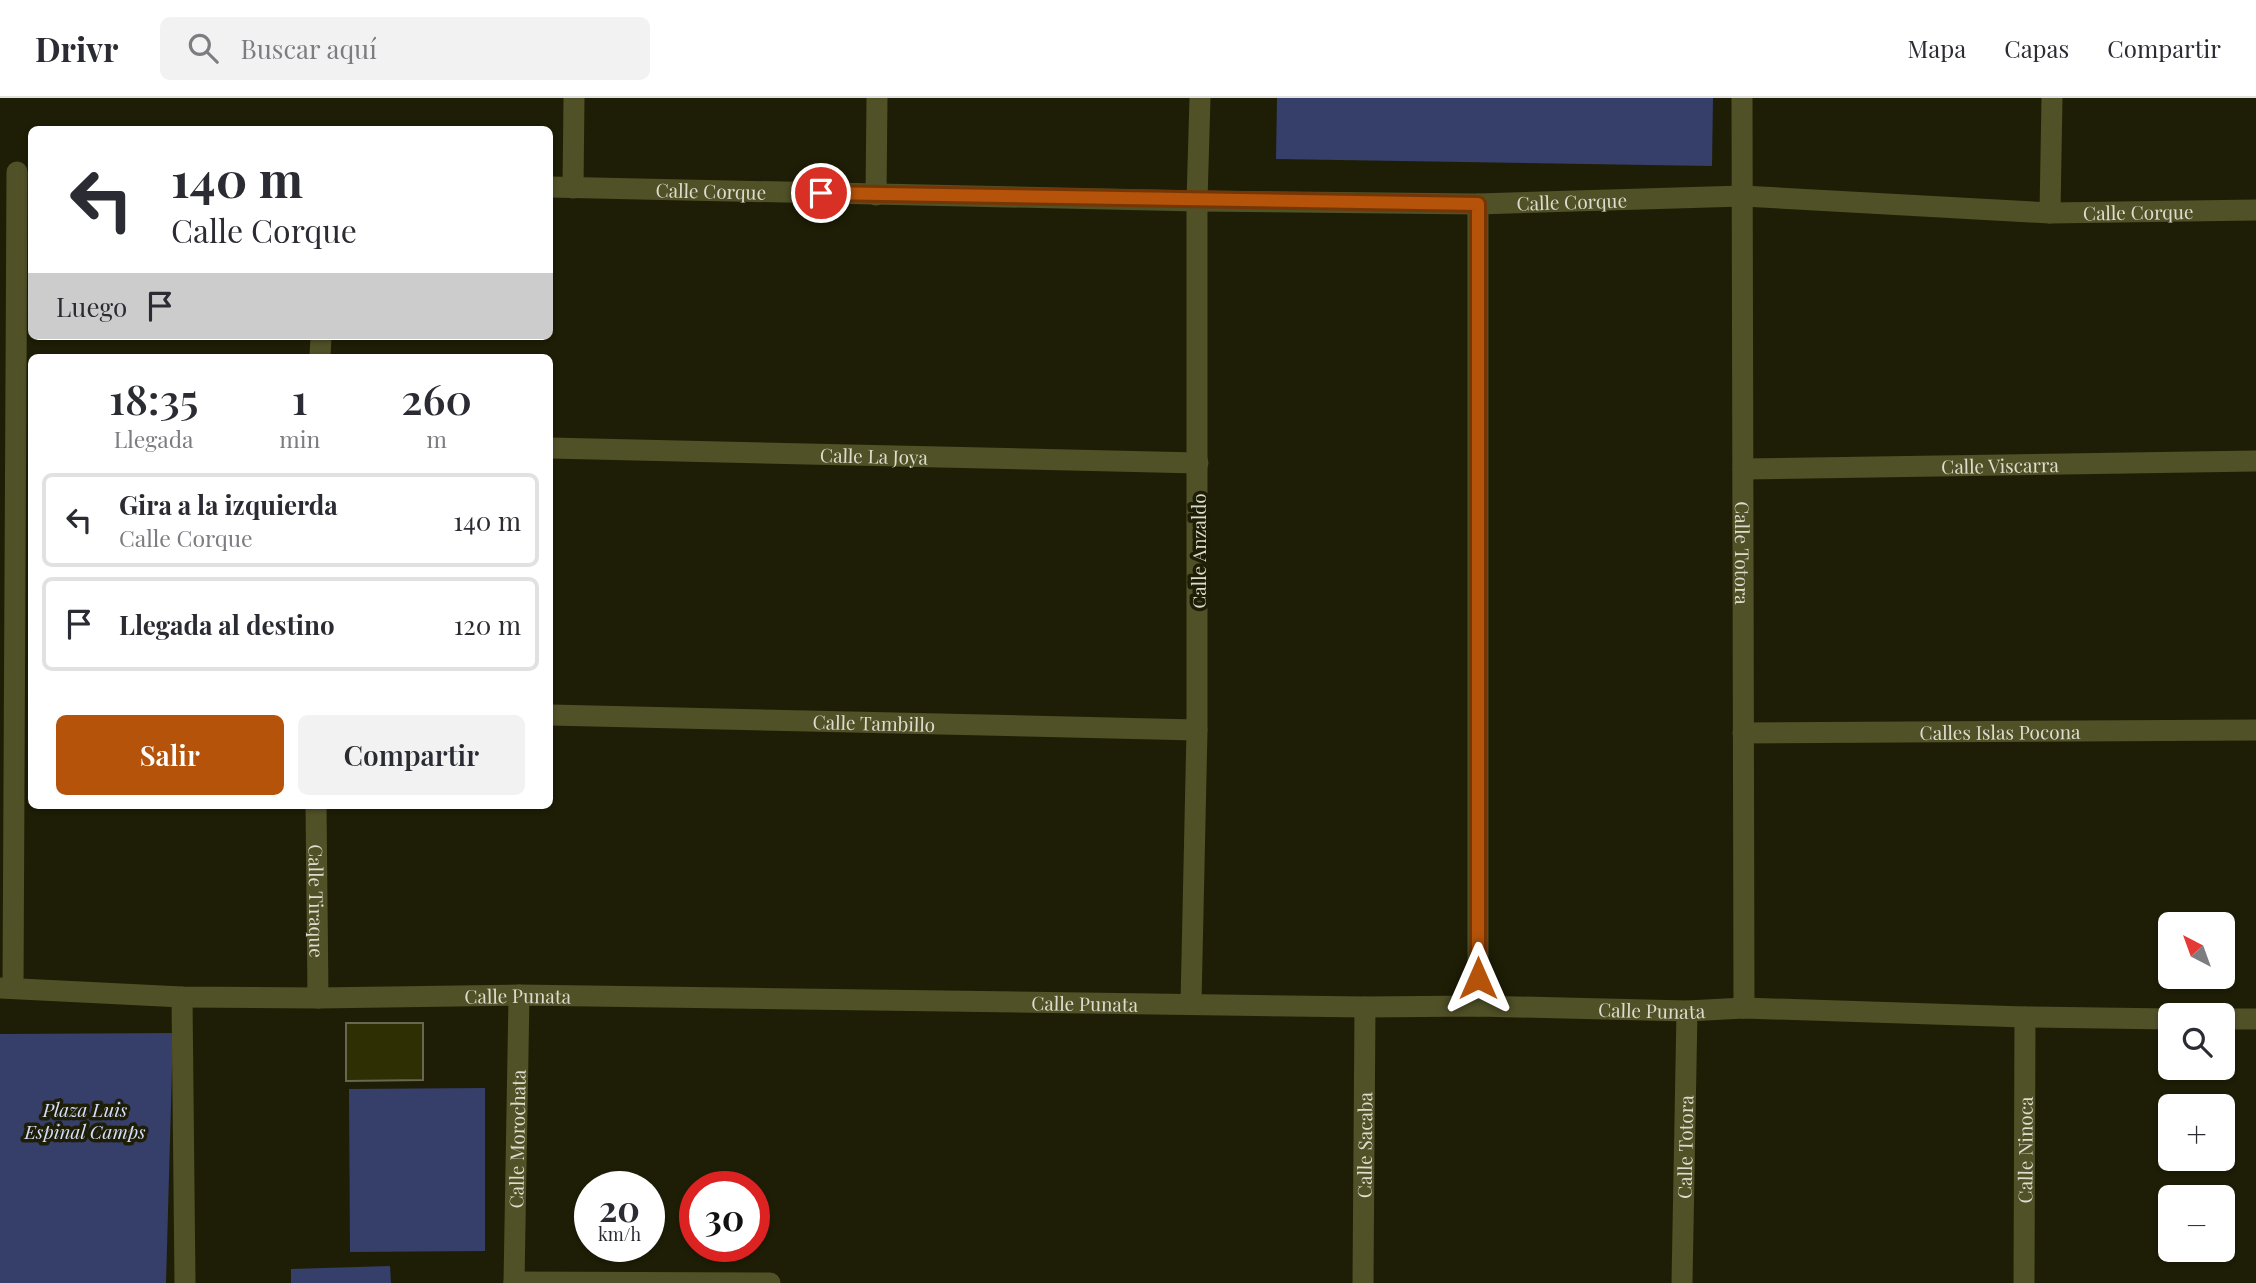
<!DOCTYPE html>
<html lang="es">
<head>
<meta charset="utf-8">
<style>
  :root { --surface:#fff; --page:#f2f2f3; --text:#2b2b33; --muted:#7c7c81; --line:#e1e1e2; --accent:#b45309 }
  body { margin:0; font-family:"Playfair Display",serif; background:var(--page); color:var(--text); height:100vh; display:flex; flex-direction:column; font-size:26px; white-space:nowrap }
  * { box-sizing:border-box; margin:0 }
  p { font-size:23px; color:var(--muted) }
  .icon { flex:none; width:38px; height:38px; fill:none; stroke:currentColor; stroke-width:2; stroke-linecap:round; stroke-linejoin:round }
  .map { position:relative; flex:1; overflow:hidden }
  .drawer { position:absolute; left:28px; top:256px; width:525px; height:455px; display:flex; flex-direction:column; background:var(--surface); border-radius:10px; box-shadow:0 2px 5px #0004 }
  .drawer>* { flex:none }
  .top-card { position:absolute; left:28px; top:28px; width:525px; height:214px; border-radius:10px; box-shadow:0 2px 5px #0004; background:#fff; color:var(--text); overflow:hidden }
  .needle { width:46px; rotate:319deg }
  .fabs { position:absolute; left:2158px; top:814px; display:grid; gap:14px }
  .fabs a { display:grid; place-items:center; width:77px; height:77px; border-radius:10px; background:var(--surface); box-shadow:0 2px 5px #0004; font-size:35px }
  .speed { position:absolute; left:574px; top:1073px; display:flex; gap:14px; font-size:35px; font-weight:700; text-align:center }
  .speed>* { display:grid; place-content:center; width:91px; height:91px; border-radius:50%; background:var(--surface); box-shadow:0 2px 5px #0004; line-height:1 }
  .speed small { font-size:18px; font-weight:400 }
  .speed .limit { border:10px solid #d22; background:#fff; color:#111 }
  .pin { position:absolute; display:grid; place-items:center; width:60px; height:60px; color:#fff; margin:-30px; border:4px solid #fff; border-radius:50%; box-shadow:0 2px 7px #0007 }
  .me { position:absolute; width:77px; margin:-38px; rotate:0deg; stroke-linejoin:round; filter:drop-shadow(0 0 5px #0008) }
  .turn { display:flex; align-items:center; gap:24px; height:147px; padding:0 28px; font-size:32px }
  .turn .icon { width:91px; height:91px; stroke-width:2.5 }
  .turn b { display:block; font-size:49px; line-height:60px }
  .then { display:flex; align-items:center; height:66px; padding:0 28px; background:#0003; gap:14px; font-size:26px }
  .eta { display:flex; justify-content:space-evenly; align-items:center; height:119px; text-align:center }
  .eta b { font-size:42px; font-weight:600; line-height:49px }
  .primary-button { display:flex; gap:14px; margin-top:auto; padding:14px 28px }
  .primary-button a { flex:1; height:80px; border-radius:10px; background:var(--accent); color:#fff; font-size:28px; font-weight:600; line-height:80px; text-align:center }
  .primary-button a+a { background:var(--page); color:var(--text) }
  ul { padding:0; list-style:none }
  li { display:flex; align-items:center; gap:21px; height:94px; margin:0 14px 10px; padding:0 14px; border:4px solid var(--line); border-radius:10px }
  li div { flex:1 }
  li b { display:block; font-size:26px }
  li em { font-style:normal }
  header { display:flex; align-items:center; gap:42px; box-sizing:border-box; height:98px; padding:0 35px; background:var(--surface); border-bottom:2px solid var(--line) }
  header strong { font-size:33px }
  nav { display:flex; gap:38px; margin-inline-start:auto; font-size:24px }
  .search { width:490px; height:63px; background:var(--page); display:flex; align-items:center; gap:18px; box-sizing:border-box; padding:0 24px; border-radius:10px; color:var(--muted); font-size:26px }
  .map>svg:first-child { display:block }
  .green { fill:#363f69 }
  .building { fill:#2e2f03; stroke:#67684d; stroke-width:2 }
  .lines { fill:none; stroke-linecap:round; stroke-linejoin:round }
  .street { stroke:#505127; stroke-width:21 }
  .route-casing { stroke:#753606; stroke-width:18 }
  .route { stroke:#b45309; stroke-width:12 }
  .labels { text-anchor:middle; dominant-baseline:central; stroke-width:7; stroke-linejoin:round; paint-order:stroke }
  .street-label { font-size:19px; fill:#dcddce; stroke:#1e1e06 }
  .park-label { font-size:19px; font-style:italic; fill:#d5defc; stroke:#1e1e06 }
</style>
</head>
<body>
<header>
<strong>Drivr</strong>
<div class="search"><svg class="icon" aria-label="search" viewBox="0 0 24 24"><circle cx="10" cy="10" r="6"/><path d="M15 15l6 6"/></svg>Buscar aquí</div>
<nav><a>Mapa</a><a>Capas</a><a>Compartir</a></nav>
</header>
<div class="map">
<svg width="2256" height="1185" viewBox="0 0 2256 1185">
  <rect width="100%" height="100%" fill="#1e1e06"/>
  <g class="green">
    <polygon points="1277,0 1713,0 1712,68 1276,61"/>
    <polygon points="173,935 166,1185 0,1185 0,936"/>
    <polygon points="485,990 485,1153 350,1154 349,991"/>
    <polygon points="390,1168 391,1185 291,1185 291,1171"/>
  </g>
  <polygon class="building" points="346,925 423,925 423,982 346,983"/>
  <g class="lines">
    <g class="street">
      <path id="s1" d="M1742,0L1744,910"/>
      <path id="s2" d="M550,89L1197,103L1478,106L1743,98L2050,115L2256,112"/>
      <polyline points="573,90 574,0"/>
      <polyline points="876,97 877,0"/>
      <polyline points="2050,115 2052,0"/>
      <polyline points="320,259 321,238"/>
      <path id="s3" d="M550,350L1198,365"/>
      <path id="s4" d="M1743,371L2256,363"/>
      <path id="s5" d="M550,617L1197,632"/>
      <path id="s6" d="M1743,635L2256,632"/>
      <path id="s7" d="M316,707L318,900"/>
      <path id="s8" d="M0,890L182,899L318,900L519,897L1365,909L1478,908L1687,913L1744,910L2025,919L2170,921"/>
      <polyline points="13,890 17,74"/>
      <polyline points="182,899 185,1185"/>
      <polyline points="1191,905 1197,632 1197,103 1200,0"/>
      <polyline points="1478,908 1478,106"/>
      <polyline points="2222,921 2256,921"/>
      <polyline points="514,1184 770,1185"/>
      <path id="s9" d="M514,1185L519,897"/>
      <path id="s10" d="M1363,1185L1365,909"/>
      <path id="s11" d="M1682,1185L1687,913"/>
      <path id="s12" d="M2024,1185L2025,919"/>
    </g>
  </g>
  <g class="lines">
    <defs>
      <polyline id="route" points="821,95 1478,106 1478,880"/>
    </defs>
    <use href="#route" class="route-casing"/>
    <use href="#route" class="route"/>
  </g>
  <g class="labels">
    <g class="street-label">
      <text stroke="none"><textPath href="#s2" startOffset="161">Calle Corque</textPath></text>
      <text stroke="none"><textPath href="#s2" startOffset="1022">Calle Corque</textPath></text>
      <text stroke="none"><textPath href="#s2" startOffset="1589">Calle Corque</textPath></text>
      <text stroke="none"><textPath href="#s3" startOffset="324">Calle La Joya</textPath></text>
      <text stroke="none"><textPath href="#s4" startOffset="257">Calle Viscarra</textPath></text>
      <text transform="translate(1198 453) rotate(-90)">Calle Anzaldo</text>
      <text stroke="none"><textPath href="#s1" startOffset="455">Calle Totora</textPath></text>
      <text stroke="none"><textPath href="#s5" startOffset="324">Calle Tambillo</textPath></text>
      <text stroke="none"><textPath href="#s6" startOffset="257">Calles Islas Pocona</textPath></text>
      <text stroke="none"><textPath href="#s7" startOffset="96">Calle Tiraque</textPath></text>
      <text stroke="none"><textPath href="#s8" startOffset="518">Calle Punata</textPath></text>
      <text stroke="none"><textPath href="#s8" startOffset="1085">Calle Punata</textPath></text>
      <text stroke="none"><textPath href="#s8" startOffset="1652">Calle Punata</textPath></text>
      <text stroke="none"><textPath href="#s9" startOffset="144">Calle Morochata</textPath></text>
      <text stroke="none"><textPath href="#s10" startOffset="138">Calle Sacaba</textPath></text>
      <text stroke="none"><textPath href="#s11" startOffset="136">Calle Totora</textPath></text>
      <text stroke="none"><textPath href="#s12" startOffset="133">Calle Ninoca</textPath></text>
    </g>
    <g class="park-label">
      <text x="85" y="1011">Plaza Luis<tspan x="85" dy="22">Espinal Camps</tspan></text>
    </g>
  </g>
</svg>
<div class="fabs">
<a><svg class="needle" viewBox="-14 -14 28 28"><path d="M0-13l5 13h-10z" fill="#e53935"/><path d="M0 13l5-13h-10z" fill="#7c7c81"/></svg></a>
<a><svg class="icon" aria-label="search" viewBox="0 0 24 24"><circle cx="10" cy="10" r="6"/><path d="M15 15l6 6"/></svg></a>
<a>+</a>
<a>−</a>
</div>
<div class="speed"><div>20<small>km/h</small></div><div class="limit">30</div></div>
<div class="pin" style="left:821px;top:95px;background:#d93025"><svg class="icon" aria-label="arrive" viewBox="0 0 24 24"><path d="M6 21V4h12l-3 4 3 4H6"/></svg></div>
<svg class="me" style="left:1478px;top:880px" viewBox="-20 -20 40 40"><path d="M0-17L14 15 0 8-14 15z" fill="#b45309" stroke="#fff" stroke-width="4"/></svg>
<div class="top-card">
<div class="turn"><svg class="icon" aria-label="left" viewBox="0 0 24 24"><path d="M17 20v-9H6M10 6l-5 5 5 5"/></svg><div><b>140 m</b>Calle Corque</div></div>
<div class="then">Luego<svg class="icon" aria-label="arrive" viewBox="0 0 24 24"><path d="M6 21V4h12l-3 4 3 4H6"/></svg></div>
</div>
<section class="drawer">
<div class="eta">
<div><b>18:35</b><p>Llegada</p></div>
<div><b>1</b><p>min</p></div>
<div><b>260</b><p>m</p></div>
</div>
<ul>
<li><svg class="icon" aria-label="left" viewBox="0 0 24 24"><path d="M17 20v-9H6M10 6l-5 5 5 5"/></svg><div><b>Gira a la izquierda</b><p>Calle Corque</p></div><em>140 m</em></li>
<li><svg class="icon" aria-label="arrive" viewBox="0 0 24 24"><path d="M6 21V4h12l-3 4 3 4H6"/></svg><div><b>Llegada al destino</b></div><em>120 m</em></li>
</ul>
<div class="primary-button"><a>Salir</a><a>Compartir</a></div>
</section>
</div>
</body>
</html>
